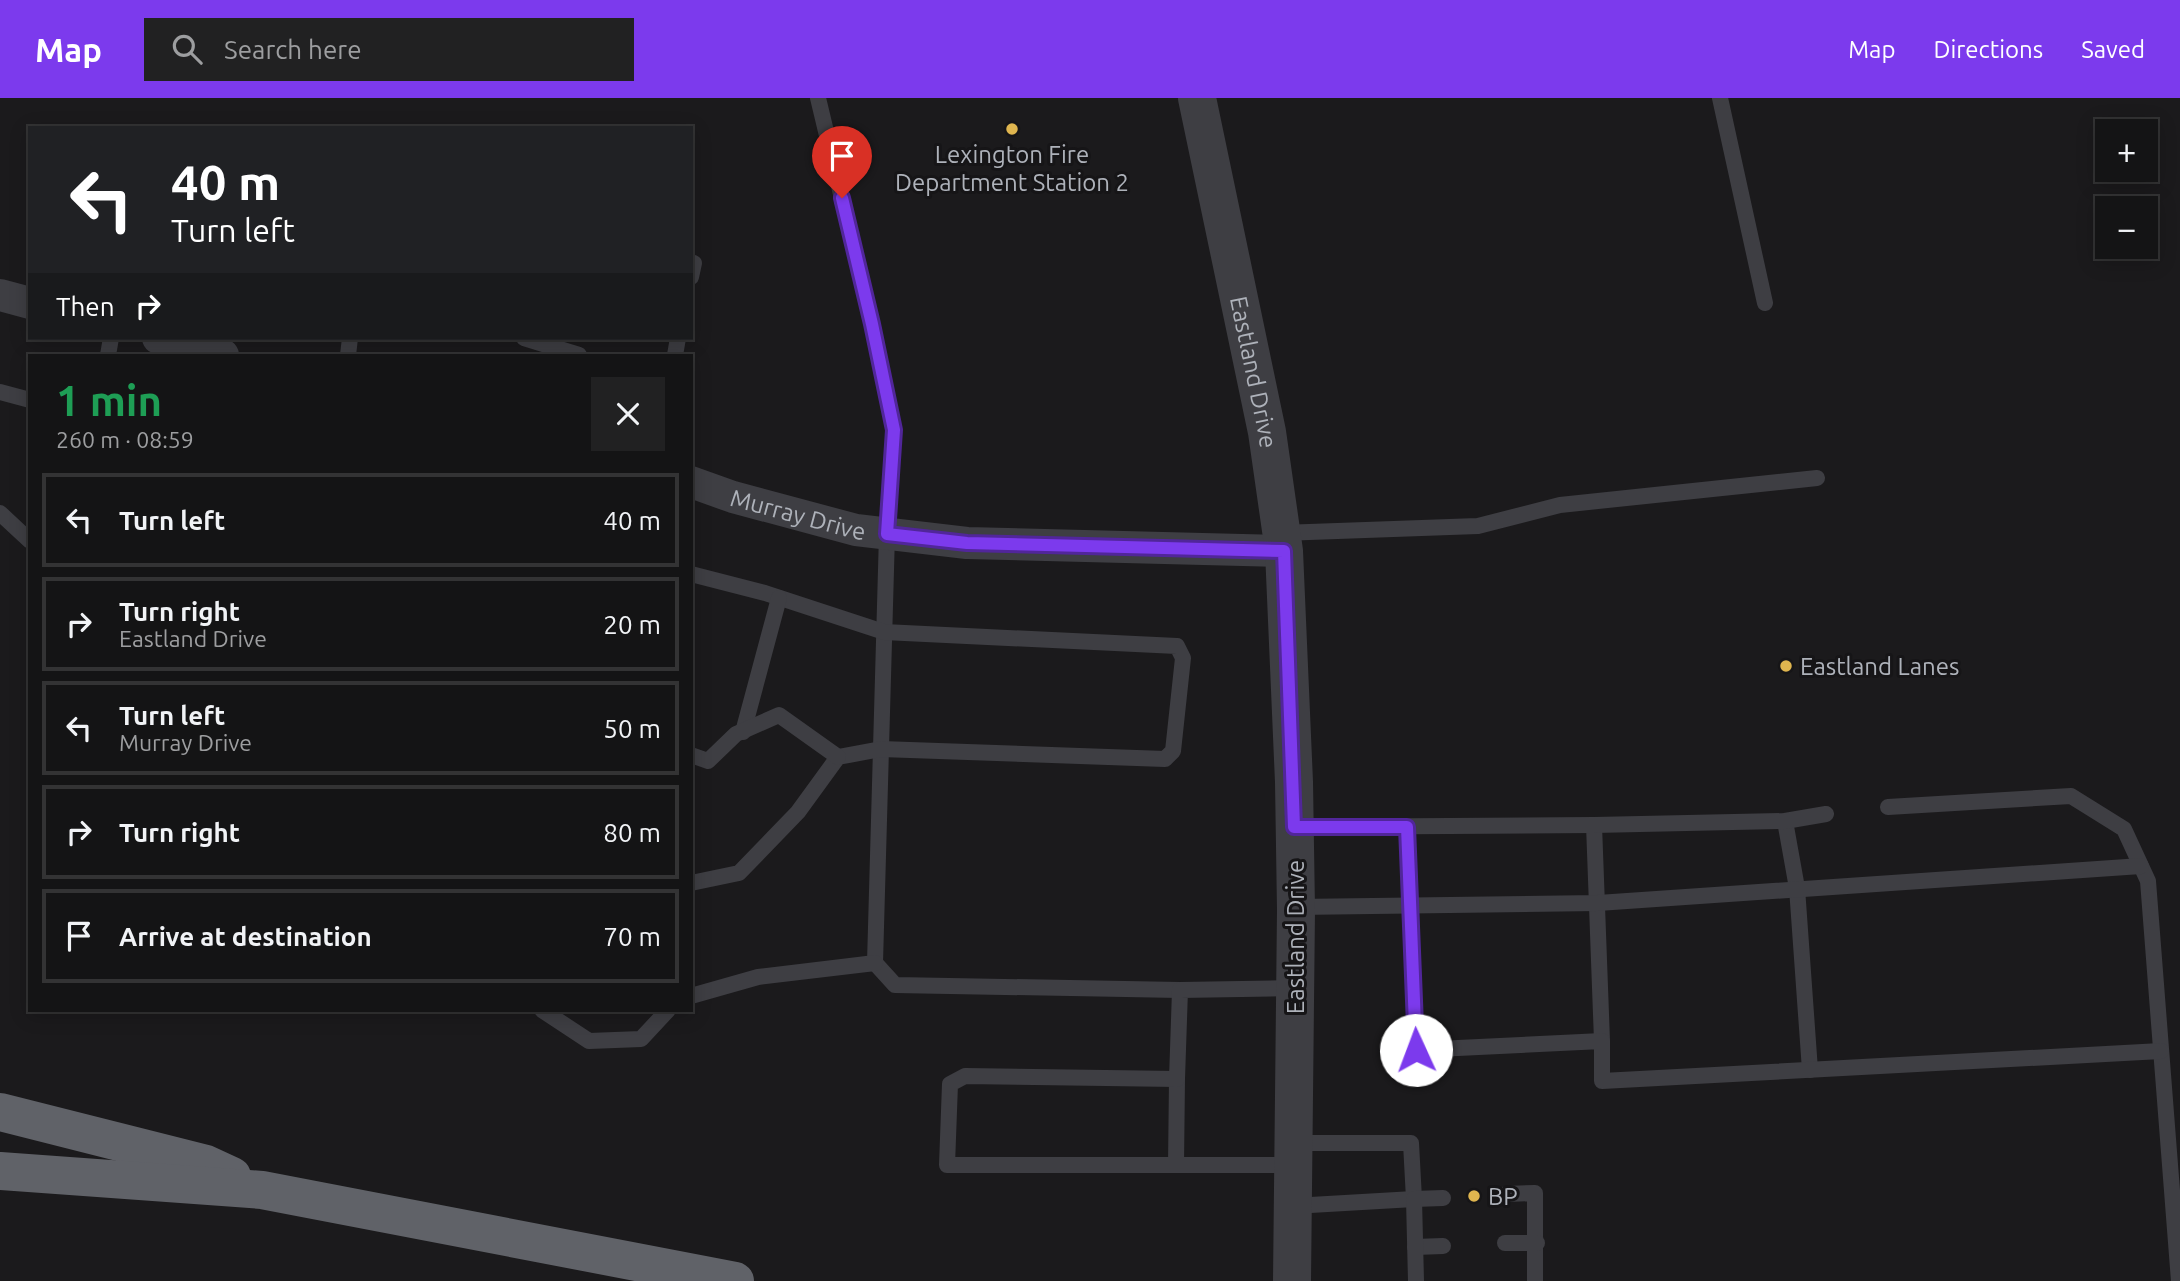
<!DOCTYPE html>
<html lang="en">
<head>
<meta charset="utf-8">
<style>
  :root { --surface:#141415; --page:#212122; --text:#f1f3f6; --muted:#9d9ea0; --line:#333334; --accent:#7c3aed }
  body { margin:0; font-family:Ubuntu,sans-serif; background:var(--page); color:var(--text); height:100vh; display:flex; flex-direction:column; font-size:26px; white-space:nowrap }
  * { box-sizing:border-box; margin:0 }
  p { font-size:23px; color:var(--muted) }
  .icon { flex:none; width:38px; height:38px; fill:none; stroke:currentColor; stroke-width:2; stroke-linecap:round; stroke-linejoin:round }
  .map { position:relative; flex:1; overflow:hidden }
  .drawer { position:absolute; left:28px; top:256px; width:665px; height:658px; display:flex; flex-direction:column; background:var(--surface); border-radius:0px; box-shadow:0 4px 18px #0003,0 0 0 2px var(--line) }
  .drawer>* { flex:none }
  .guide { position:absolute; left:28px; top:28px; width:665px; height:214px; border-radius:0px; box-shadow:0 4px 18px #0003,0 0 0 2px var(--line); background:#202124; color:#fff; overflow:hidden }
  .buttons { position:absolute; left:2095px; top:21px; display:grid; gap:14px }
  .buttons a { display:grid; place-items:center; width:63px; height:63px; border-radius:0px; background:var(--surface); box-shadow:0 4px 18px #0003,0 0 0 2px var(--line); font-size:35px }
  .pin { position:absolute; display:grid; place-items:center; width:60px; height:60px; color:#fff; margin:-72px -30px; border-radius:50% 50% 50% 0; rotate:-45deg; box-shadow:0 0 7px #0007 }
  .pin .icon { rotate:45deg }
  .me { position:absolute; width:77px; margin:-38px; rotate:358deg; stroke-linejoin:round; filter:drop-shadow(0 0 5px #0008) }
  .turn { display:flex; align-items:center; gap:24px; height:147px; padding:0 28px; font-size:32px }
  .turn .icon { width:91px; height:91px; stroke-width:2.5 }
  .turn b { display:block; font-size:49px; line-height:60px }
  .then { display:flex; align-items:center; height:66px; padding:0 28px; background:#0003; gap:14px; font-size:26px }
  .round { display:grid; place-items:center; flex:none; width:74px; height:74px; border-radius:0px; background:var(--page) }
  .head { display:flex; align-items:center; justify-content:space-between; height:119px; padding:0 28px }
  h1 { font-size:42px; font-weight:700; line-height:52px; color:#1e9e55 }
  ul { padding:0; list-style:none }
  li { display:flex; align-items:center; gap:21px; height:94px; margin:0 14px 10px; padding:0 14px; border:4px solid var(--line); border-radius:0px }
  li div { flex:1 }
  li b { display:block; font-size:26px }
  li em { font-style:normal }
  header { display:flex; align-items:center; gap:42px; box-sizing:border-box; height:98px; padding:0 35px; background:var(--accent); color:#fff }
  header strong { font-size:33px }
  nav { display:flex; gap:38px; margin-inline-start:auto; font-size:24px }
  .search { width:490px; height:63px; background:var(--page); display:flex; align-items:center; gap:18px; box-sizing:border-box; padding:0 24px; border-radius:0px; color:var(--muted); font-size:26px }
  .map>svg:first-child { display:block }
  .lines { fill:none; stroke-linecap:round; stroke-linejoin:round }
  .service { stroke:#3e3e43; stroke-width:16 }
  .minor { stroke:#3e3e43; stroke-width:32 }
  .tertiary { stroke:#3e3e43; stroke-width:38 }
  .trunk { stroke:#606268; stroke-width:38 }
  .route-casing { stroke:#51269a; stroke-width:18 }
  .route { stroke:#7c3aed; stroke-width:12 }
  .poi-dot { fill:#dfb54f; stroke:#161517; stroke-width:2.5 }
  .labels { text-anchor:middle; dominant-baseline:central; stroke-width:6; stroke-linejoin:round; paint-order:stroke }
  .poi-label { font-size:24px; fill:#aeb2ba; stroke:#161517; text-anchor:start }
  .street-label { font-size:24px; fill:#aeb2ba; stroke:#161517 }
</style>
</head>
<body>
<header>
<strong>Map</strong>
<div class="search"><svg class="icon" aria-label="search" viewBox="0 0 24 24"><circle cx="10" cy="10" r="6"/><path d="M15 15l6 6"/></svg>Search here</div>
<nav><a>Map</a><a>Directions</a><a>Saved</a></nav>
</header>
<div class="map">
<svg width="2180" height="1183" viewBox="0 0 2180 1183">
  <rect width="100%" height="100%" fill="#1b1a1c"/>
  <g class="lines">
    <g class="service">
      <polyline points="818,0 872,226 894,332 887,436 875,865 895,887 1180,892"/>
      <polyline points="1720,0 1765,205"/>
      <polyline points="691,164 694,165 691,179"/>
      <polyline points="524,240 579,257"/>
      <polyline points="108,257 111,240"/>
      <polyline points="348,257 350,240"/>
      <polyline points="675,257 678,240"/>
      <polyline points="0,294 30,302"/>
      <polyline points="0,415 30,443"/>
      <polyline points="1281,435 1478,428 1560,407 1817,380"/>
      <polyline points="691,476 765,495 884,534 1177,548 1183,560 1173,653 1165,661 881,651 838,659 798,714 739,775 691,785"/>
      <polyline points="743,634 779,500"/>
      <polyline points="691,657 708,663 736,636 779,617 838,659"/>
      <polyline points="1888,709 2071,698 2124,731 2148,783 2179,1183"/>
      <polyline points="1785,723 1797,790 1810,972"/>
      <polyline points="1594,727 1602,943"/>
      <polyline points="1294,729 1594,727 1785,723 1826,716"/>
      <polyline points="1407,729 1416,952 1602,943 1602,983 2161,953"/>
      <polyline points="1296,809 1598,805 2141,768"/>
      <polyline points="691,898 758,879 875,865"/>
      <polyline points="542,912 589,943 641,941 668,912"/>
      <polyline points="1176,1067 1177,981"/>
      <polyline points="1294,1067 947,1067 950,986 965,978 1177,981 1180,892 1295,890"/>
      <polyline points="1506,1096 1535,1095 1535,1183"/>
      <polyline points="1293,1108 1414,1101 1411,1045 1294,1045"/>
      <polyline points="1505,1145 1537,1145"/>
      <polyline points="1415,1149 1443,1148"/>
      <polyline points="1416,1183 1414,1101 1443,1100"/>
    </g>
    <g class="minor">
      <polyline points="0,197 30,205"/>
      <polyline points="158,240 223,257"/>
      <path id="s1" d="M691,384L733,399L856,432L967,445L1284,453"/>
    </g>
    <path class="tertiary" id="s2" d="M1197,0L1267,334L1284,453L1294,684L1296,812L1292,1183"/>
    <g class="trunk">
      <polyline points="0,1014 206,1066 232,1078"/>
      <polyline points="0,1073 262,1092 735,1183"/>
    </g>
  </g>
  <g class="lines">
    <defs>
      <polyline id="route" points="842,100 872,226 894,332 887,436 967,445 1284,453 1294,729 1407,729 1416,952"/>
    </defs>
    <use href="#route" class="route-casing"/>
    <use href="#route" class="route"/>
  </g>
  <g class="poi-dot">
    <circle cx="1012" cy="31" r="7"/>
    <circle cx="1786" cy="568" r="7"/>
    <circle cx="1474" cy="1098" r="7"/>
  </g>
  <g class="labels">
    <g class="poi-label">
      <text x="1012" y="56" text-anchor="middle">Lexington Fire<tspan x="1012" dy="28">Department Station 2</tspan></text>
      <text x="1800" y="568">Eastland Lanes</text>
      <text x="1488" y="1098">BP</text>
    </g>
    <g class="street-label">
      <text stroke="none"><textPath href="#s2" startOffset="280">Eastland Drive</textPath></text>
      <text stroke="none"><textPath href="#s1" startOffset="112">Murray Drive</textPath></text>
      <text transform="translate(1295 839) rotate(-90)">Eastland Drive</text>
    </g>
  </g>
</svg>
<div class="buttons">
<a>+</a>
<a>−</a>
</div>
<div class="pin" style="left:842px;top:100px;background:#d93025"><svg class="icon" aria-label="arrive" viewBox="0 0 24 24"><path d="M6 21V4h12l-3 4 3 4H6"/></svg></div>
<svg class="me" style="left:1416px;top:952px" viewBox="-20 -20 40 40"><circle r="19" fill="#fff"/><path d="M0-13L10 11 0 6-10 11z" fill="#7c3aed"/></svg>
<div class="guide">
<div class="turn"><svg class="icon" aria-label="left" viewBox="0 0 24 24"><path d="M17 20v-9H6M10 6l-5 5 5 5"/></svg><div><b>40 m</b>Turn left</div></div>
<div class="then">Then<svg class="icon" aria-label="right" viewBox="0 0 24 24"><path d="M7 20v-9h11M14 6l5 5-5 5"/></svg></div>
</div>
<section class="drawer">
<div class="head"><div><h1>1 min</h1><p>260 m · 08:59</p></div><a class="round"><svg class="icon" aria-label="close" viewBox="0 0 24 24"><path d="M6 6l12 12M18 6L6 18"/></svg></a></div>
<ul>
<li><svg class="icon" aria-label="left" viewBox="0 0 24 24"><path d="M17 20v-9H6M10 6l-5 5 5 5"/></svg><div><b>Turn left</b></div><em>40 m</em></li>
<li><svg class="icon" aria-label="right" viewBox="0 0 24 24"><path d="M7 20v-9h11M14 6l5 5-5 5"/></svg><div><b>Turn right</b><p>Eastland Drive</p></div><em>20 m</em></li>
<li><svg class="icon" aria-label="left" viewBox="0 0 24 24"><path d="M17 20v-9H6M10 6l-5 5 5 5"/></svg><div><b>Turn left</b><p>Murray Drive</p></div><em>50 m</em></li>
<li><svg class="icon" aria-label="right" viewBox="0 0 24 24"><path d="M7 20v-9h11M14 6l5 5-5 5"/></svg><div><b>Turn right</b></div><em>80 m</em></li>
<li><svg class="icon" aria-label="arrive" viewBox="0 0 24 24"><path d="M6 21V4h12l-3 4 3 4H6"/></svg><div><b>Arrive at destination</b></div><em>70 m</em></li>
</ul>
</section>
</div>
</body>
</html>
